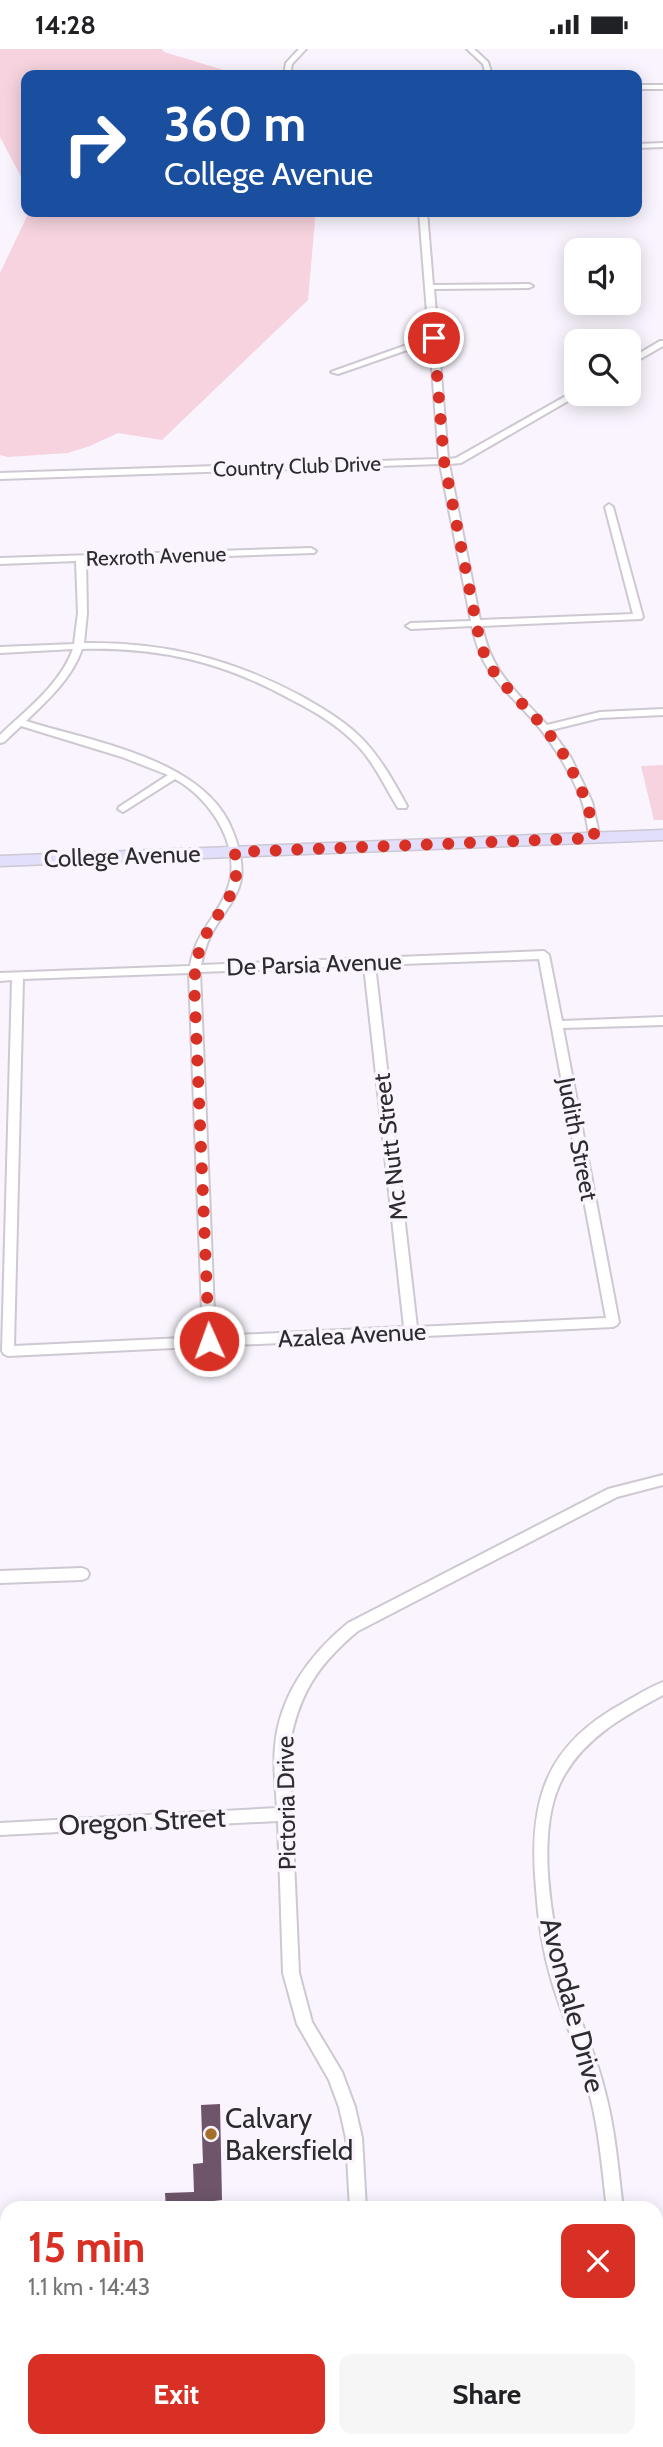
<!DOCTYPE html>
<html lang="en">
<head>
<meta charset="utf-8">
<style>
  :root { --surface:#fff; --page:#f6f6f6; --text:#202124; --muted:#757577; --accent:#d93025 }
  body { margin:0; font-family:Cabin,sans-serif; background:var(--page); color:var(--text); height:100vh; display:flex; flex-direction:column; font-size:26px; white-space:nowrap }
  * { box-sizing:border-box; margin:0 }
  p { font-size:23px; color:var(--muted) }
  .icon { flex:none; width:38px; height:38px; fill:none; stroke:currentColor; stroke-width:2; stroke-linecap:round; stroke-linejoin:round }
  .map { position:relative; flex:1; overflow:hidden }
  .panel { position:absolute; left:0px; top:2152px; width:663px; height:247px; display:flex; flex-direction:column; background:var(--surface); border-radius:21px 21px 0 0; box-shadow:0 4px 18px #0003 }
  .panel>* { flex:none }
  .banner { position:absolute; left:21px; top:21px; width:621px; height:147px; border-radius:14px; box-shadow:0 4px 18px #0003; background:#1a4fa0; color:#fff; overflow:hidden }
  .controls { position:absolute; left:564px; top:189px; display:grid; gap:14px }
  .controls a { display:grid; place-items:center; width:77px; height:77px; border-radius:14px; background:var(--surface); box-shadow:0 4px 18px #0003; font-size:35px }
  .pin { position:absolute; display:grid; place-items:center; width:60px; height:60px; color:#fff; margin:-30px; border:4px solid #fff; border-radius:50%; box-shadow:0 2px 7px #0007 }
  .me { position:absolute; width:77px; margin:-38px; rotate:358deg; stroke-linejoin:round; filter:drop-shadow(0 0 5px #0008) }
  .turn { display:flex; align-items:center; gap:24px; height:147px; padding:0 28px; font-size:32px }
  .turn .icon { width:91px; height:91px; stroke-width:2.5 }
  .turn b { display:block; font-size:49px; line-height:60px }
  .round { display:grid; place-items:center; flex:none; width:74px; height:74px; border-radius:14px; background:var(--page) }
  .head { display:flex; align-items:center; justify-content:space-between; height:119px; padding:0 28px }
  h1 { font-size:42px; font-weight:700; line-height:52px; color:var(--accent) }
  .cta { display:flex; gap:14px; margin-top:auto; padding:14px 28px }
  .cta a { flex:1; height:80px; border-radius:14px; background:var(--accent); color:#fff; font-size:28px; font-weight:700; line-height:80px; text-align:center }
  .cta a+a { background:var(--page); color:var(--text) }
  .status { display:flex; justify-content:space-between; align-items:center; height:49px; padding:0 35px; background:var(--surface); direction:ltr }
  .status svg { height:19px; fill:currentColor }
  .map>svg:first-child { display:block }
  .green { fill:#f6d3de }
  .building { fill:#6e5569 }
  .lines { fill:none; stroke-linecap:round; stroke-linejoin:round }
  .street-casing { stroke:#cdc8d1; stroke-width:4 }
  .secondary-casing { stroke:#cdc8d1; stroke-width:3 }
  .street { fill:#fff; fill-rule:evenodd }
  .secondary { fill:#e2dffc; fill-rule:evenodd }
  .route { stroke:#d93025; stroke-width:12; stroke-dasharray:0 21.6 }
  .poi-dot { fill:#a56e2a; stroke:#f9f4fd; stroke-width:2.5 }
  .labels { text-anchor:middle; dominant-baseline:central; stroke-width:7; stroke-linejoin:round; paint-order:stroke }
  .far-street-label { font-size:21px; fill:#2d2b2e; stroke:#f9f4fd }
  .street-label { font-size:24px; fill:#2d2b2e; stroke:#f9f4fd }
  .near-street-label { font-size:28px; fill:#2d2b2e; stroke:#f9f4fd }
  .near-poi-label { font-size:28px; fill:#2d2b2e; stroke:#f9f4fd; text-anchor:start }
</style>
</head>
<body>
<div class="status"><b>14:28</b><svg viewBox="0 0 49 12"><path d="M0 12V9h3v3zM5 12V6h3v6zM10 12V3h3v9zM15 12V0h3v12zM26 1h20v11H26zM47 4h2v5h-2z"/></svg></div>
<div class="map">
<svg width="663" height="2398" viewBox="0 0 663 2398">
  <rect width="100%" height="100%" fill="#f9f4fd"/>
  <g class="green">
    <polygon points="0,0 162,0 164,3 240,26 26,26 26,137 0,88"/>
    <polygon points="29,163 313,163 315,171 308,251 162,391 118,384 90,397 68,404 8,408 0,406 0,224"/>
    <polygon points="663,716 663,771 654,771 641,717"/>
  </g>
  <polygon class="building" points="220,2055 222,2151 205,2153 205,2160 166,2160 165,2144 194,2143 193,2115 203,2114 201,2056"/>
  <g class="lines">
    <defs>
      <g id="street">
        <polygon points="299,0 306,0 292,15 290,26 284,26 286,14"/>
        <polygon points="467,0 474,0 488,13 492,26 486,26 483,15"/>
        <rect x="637" y="36" width="26" height="4"/>
        <polygon points="663,94 663,98 637,99 637,95"/>
        <path d="M419,163H427L433,236L529,235L533,237L529,239L434,240L448,410L456,409L573,343L580,345L461,414L449,415L480,571L633,565L605,458L609,455L613,458L643,568L641,570L482,577C491,624 516,642 547,676L600,663L663,660V666L600,669L551,681L571,709L592,753L600,789L599,791L595,792L590,789C587,777 586,764 582,752C573,728 558,703 542,682C511,642 483,632 472,577L411,580L406,577L411,574L471,572L440,415L0,430V424L439,410L430,293L338,325L331,323L429,288Z"/>
        <polygon points="660,292 663,292 663,297 628,317 628,311"/>
        <path d="M311,499L316,502L314,504L86,512L87,564L84,594C164,593 230,609 301,647C324,660 348,674 366,694C383,713 395,735 407,757L406,759H398C385,738 375,715 358,697C339,677 316,663 292,651C224,613 160,598 82,600C72,629 48,651 26,672C93,693 206,710 233,783C239,798 243,814 241,830C238,848 225,862 216,877C208,889 204,902 201,916L544,902L549,906L562,972L663,968V976L563,979L619,1273L617,1276L613,1278L8,1307L4,1305L2,1302L12,931L0,932V924L190,917C196,883 214,872 226,844C245,802 212,750 175,730L123,763L118,760L119,758L168,726L122,708L21,677L4,693L0,694V686C26,661 60,636 73,600L0,604V598L74,595L78,564L76,512L0,515V509ZM539,910L606,1269L417,1278L375,916ZM364,917L404,1278L215,1287L200,923ZM189,924L203,1288L14,1297L23,930Z"/>
        <path d="M663,1426V1436L617,1448L358,1582C317,1616 298,1646 289,1699L299,1924L312,1973L342,2023L355,2058L362,2089L366,2160H350L346,2089L339,2058L329,2031L297,1975L283,1924L278,1772L0,1786V1774L277,1759C276,1739 273,1718 275,1698C279,1647 310,1605 348,1574L608,1440Z"/>
        <polygon points="82,1519 87,1521 89,1525 87,1529 82,1531 0,1534 0,1522"/>
        <path d="M663,1633V1646C625,1667 588,1686 565,1725C533,1777 551,1877 568,1933C578,1969 595,2002 604,2039C615,2078 618,2119 623,2160H607C602,2119 599,2078 588,2039C579,2003 563,1969 552,1933C543,1903 538,1871 536,1839C528,1752 545,1696 625,1653C637,1646 650,1638 663,1633Z"/>
        <rect x="656" y="2199" width="7" height="16"/>
      </g>
      <g id="secondary">
        <polygon points="663,781 663,791 0,817 0,807"/>
        <polygon points="663,2229 663,2253 656,2254 656,2230"/>
        <polygon points="7,2270 7,2294 0,2295 0,2271"/>
        <polygon points="663,2270 663,2297 656,2300 656,2273"/>
        <rect x="0" y="2320" width="7" height="24"/>
      </g>
    </defs>
    <use href="#street" class="street-casing"/>
    <use href="#secondary" class="secondary-casing"/>
    <use href="#street" class="street"/>
    <use href="#secondary" class="secondary"/>
  </g>
  <g class="lines">
    <polyline class="route" points="209,1292 194,930 199,902 205,887 233,842 236,830 235,803 595,789 587,753 566,709 545,679 496,627 481,598 444,412 434,289"/>
  </g>
  <circle class="poi-dot" cx="211" cy="2085" r="7"/>
  <g class="labels">
    <g class="far-street-label">
      <text transform="translate(297 417) rotate(-2)">Country Club Drive</text>
      <text transform="translate(156 507) rotate(-2)">Rexroth Avenue</text>
    </g>
    <g class="street-label">
      <text transform="translate(122 807) rotate(-2)">College Avenue</text>
      <text transform="translate(314 915) rotate(-2)">De Parsia Avenue</text>
      <text transform="translate(578 1090) rotate(79)">Judith Street</text>
      <text transform="translate(390 1098) rotate(-97)">Mc Nutt Street</text>
      <text transform="translate(352 1286) rotate(-3)">Azalea Avenue</text>
      <text transform="translate(286 1754) rotate(-91)">Pictoria Drive</text>
    </g>
    <g class="near-street-label">
      <text transform="translate(142 1772) rotate(-3)">Oregon Street</text>
      <text transform="translate(573 1956) rotate(75)">Avondale Drive</text>
    </g>
    <g class="near-poi-label">
      <text x="225" y="2069">Calvary<tspan x="225" dy="32">Bakersfield</tspan></text>
    </g>
  </g>
</svg>
<div class="controls">
<a><svg class="icon" aria-label="sound" viewBox="0 0 24 24"><path d="M4 9h4l5-4v14l-5-4H4zM17 9q2 3 0 6"/></svg></a>
<a><svg class="icon" aria-label="search" viewBox="0 0 24 24"><circle cx="10" cy="10" r="6"/><path d="M15 15l6 6"/></svg></a>
</div>
<div class="pin" style="left:434px;top:289px;background:#d93025"><svg class="icon" aria-label="arrive" viewBox="0 0 24 24"><path d="M6 21V4h12l-3 4 3 4H6"/></svg></div>
<svg class="me" style="left:209px;top:1292px" viewBox="-20 -20 40 40"><circle r="17" fill="#d93025" stroke="#fff" stroke-width="3"/><path d="M0-11L8 9 0 5-8 9z" fill="#fff"/></svg>
<div class="banner">
<div class="turn"><svg class="icon" aria-label="right" viewBox="0 0 24 24"><path d="M7 20v-9h11M14 6l5 5-5 5"/></svg><div><b>360 m</b>College Avenue</div></div>
</div>
<section class="panel">
<div class="head"><div><h1>15 min</h1><p>1.1 km · 14:43</p></div><a class="round" style="background:#d93025;color:#fff"><svg class="icon" aria-label="close" viewBox="0 0 24 24"><path d="M6 6l12 12M18 6L6 18"/></svg></a></div>
<div class="cta"><a>Exit</a><a>Share</a></div>
</section>
</div>
</body>
</html>
